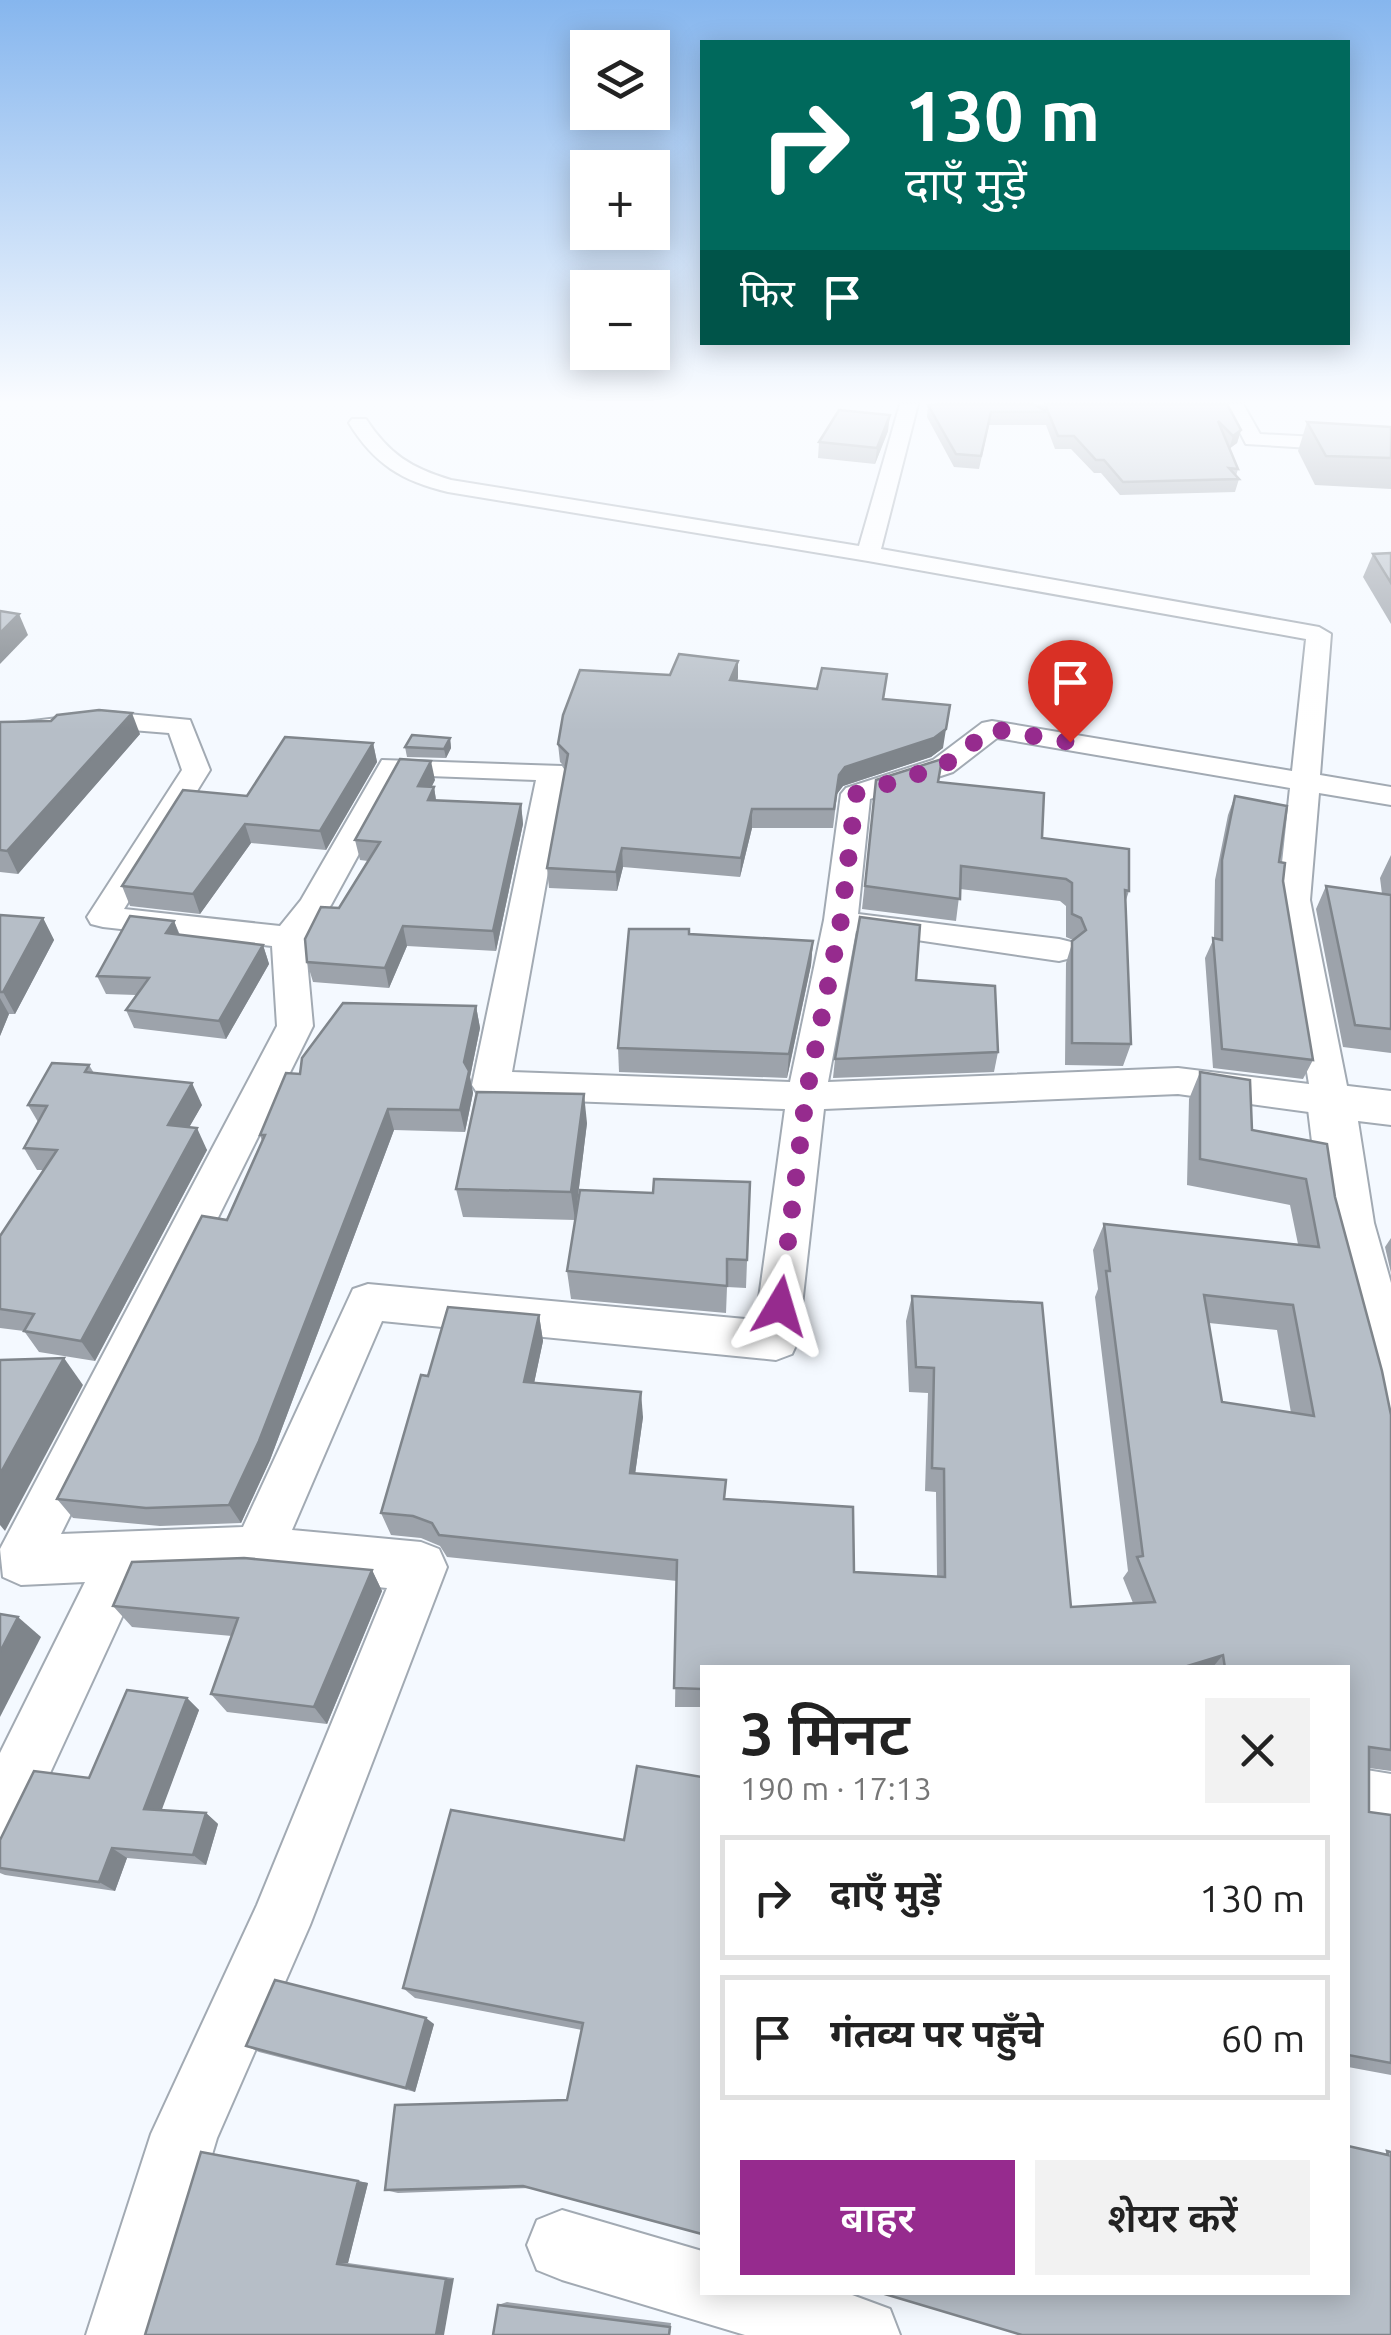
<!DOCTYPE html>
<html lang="hi">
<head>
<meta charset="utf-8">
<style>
  :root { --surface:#fff; --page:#f2f2f2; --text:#222; --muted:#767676; --line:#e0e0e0; --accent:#962b8e }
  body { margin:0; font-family:Ubuntu,"Noto Sans Devanagari",sans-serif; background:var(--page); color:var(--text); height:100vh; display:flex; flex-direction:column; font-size:38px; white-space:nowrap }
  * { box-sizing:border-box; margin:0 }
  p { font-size:32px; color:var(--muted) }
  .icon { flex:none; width:55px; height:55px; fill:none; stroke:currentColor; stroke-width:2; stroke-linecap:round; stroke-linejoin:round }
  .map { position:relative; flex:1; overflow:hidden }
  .drawer { position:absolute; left:700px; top:1665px; width:650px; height:630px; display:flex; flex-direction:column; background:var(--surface); border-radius:0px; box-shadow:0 5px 25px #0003 }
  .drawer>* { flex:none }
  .hud { position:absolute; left:700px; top:40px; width:650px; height:305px; border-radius:0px; box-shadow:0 5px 25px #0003; background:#00695c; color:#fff; overflow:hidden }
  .buttons { position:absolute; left:570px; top:30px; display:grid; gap:20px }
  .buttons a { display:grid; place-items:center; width:100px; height:100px; border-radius:0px; background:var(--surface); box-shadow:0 5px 25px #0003; font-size:50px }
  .pin { position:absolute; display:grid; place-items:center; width:85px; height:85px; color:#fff; margin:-102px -42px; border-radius:50% 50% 50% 0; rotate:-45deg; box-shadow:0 0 10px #0007 }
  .pin .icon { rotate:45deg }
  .me { position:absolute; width:110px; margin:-55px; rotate:7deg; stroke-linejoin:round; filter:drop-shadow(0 0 8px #0008) }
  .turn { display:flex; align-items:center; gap:35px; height:210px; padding:0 40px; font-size:45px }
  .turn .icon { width:130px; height:130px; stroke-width:2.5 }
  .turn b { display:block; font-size:70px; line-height:85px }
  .then { display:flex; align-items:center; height:95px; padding:0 40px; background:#0003; gap:20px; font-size:38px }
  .round { display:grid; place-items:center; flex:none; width:105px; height:105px; border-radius:0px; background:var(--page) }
  .overview { display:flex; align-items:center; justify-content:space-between; height:170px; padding:0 40px }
  h1 { font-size:60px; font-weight:600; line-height:75px }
  .action { display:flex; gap:20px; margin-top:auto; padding:20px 40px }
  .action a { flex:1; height:115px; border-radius:0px; background:var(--accent); color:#fff; font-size:40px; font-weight:600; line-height:115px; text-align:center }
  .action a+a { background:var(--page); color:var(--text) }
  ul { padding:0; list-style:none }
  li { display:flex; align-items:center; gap:30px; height:125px; margin:0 20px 15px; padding:0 20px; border:5px solid var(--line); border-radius:0px }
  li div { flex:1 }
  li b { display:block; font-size:38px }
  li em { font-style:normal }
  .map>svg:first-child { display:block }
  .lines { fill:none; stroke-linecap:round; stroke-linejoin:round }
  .minor-casing { stroke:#a2aab3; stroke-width:4 }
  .tertiary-casing { stroke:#a2aab3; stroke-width:4 }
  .minor { fill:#fff; fill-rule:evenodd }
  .tertiary { fill:#fff; fill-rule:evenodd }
  .wall { fill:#9da3ab; fill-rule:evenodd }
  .shaded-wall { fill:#7f858b }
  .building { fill:#b6bec7; stroke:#7f858b; stroke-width:2.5; fill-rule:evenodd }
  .route { stroke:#962b8e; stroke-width:18; stroke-dasharray:0 32.4 }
</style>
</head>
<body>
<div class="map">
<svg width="1391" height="2335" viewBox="0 0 1391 2335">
  <rect width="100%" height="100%" fill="#f4f9ff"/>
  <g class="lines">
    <defs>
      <g id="minor">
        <path d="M900,404H918L881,549L1319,627L1331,634L1320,775L1391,787V805L1319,793L1310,900L1350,1101L1344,1111L1331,1115L1178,1094L824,1109L798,1341L792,1354L776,1360L382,1321L292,1530L421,1542L439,1549L447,1567L310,1925L217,2138L158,2335H86L151,2134L257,1905L387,1588L258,1575L139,1580L21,1836L0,1844V1753L85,1582L21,1585L3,1577L0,1549L277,1026L272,946L103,927L91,924L87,917L182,770L169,733L107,728L0,741V725L107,712L190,720L210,770L124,909L280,926L301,900L382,760L562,766L566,772L512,1072L790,1082L824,920L841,794L846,788L933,760L982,723L992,721L1292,771L1306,639L868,561L448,492C402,481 374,464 349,423L352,419H366C389,454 411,468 451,480L859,546ZM997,738L1290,788L1278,900L1309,1084L1178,1068L828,1082L856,931L1059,961L1071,958L1076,950L1071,942L1059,939L858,914L870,799L953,772ZM402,775L536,780L472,1085L478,1094L491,1098L785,1109L756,1320L368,1284L353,1289L243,1527L61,1534L313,1026L305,938L331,905Z"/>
        <polygon points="1225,404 1243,404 1260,434 1391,441 1391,453 1246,444"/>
        <polygon points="1348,1767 1391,1774 1391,1832 1348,1825"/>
        <polygon points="562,2210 702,2251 702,2292 844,2292 890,2309 900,2335 745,2335 562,2280 537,2270 527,2245 537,2220"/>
      </g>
      <polygon id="tertiary" points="1331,1084 1391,1091 1391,1125 1358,1121 1374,1223 1391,1283 1391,1410 1371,1403 1362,1385 1322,1223 1307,1101 1314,1089"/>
    </defs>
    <use href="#minor" class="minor-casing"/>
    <use href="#tertiary" class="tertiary-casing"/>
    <use href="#minor" class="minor"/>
    <use href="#tertiary" class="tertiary"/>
  </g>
  <g class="wall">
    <polygon points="932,404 1033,404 1039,407 1038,404 1227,404 1241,430 1237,443 1230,448 1238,469 1236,476 1239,479 1235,492 1120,495 1101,473 1094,473 1071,449 1055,449 1046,425 989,425 979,469 954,467 927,417 928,405"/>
    <polygon points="1307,422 1391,427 1391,489 1315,485 1298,451"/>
    <polygon points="888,431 875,464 818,458 819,442"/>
    <polygon points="1391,553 1391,624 1363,577 1373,554"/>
    <polygon points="738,678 737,681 884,699 943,748 931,757 843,786 837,794 833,828 752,828 740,877 623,867 617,891 549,888 547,868 566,768 560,762 558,744"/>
    <polygon points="0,722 140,734 18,874 0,872"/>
    <polygon points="450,738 451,748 446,758 407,757 405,747"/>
    <polygon points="373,743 377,762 326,850 251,843 200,914 130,906 122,886 247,796"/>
    <polygon points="435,780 431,787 434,787 436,800 521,804 523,824 496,951 407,946 389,988 313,982 307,962 368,861 360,860 355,840"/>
    <polygon points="876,780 938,782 1042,838 1129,891 1125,903 1131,1044 1123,1066 1065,1065 1066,963 1073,940 1066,937 1066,906 1060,901 960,889 956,921 862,909"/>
    <polygon points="1235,796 1279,862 1313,1060 1303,1079 1213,1068 1205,958 1214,938 1215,880 1228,815"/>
    <polygon points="1391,855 1391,1053 1343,1047 1316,909 1326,886 1382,894 1380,878"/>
    <polygon points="0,915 43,918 54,940 15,1014 9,1014 0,1036"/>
    <polygon points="174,921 180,935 263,945 269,964 226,1039 134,1028 126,1010 136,995 106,994 97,976"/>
    <polygon points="813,941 811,965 787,1078 619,1072 618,1048"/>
    <polygon points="916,980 998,1052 994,1072 833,1078 835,1059"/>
    <polygon points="476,1006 480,1028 470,1077 473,1093 465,1132 394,1130 270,1460 241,1523 160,1526 73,1518 57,1499 227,1220 262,1141 260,1135 300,1074"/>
    <polygon points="89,1065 94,1073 202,1105 189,1127 207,1150 95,1361 39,1352 24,1331 0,1328 0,1236 43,1170 37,1170 24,1148 38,1122 28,1105"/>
    <path d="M1200,1072L1252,1130L1335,1197L1391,1415V1771L1369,1768V1812L1391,1815V2075L1348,2067V1668H702V1707H675L677,1581L447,1557L440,1546L421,1538L391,1535L381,1513L428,1376L539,1315L543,1341L534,1383L643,1417L635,1474L725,1499L854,1572L937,1577L936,1492L925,1491L928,1393L909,1392L906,1321L912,1296L1071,1607L1133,1603L1123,1578L1128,1571L1095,1297L1098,1289L1093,1250L1104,1224L1298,1244L1290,1205L1187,1185L1189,1099ZM1209,1323L1277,1330L1291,1413L1222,1402Z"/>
    <polygon points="587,1123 575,1220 463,1217 456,1189"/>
    <polygon points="750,1182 746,1288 727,1287 726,1313 571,1299 567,1271 653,1193"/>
    <polygon points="1391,1238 1391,1273 1385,1247"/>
    <polygon points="372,1570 382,1591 327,1724 227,1712 211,1694 232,1636 132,1627 113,1606"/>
    <polygon points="187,1698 199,1710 161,1810 206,1813 218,1824 206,1865 127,1858 115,1891 5,1875 0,1873 0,1840 89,1778"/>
    <polygon points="702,1777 531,2188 398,2193 385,2190 567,2100 582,2030 415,1998 403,1988 624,1840"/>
    <polygon points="434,2024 415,2092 259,2052 246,2046"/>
    <polygon points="201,2152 368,2183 348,2263 454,2278 145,2335"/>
    <polygon points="507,2302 671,2323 670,2335 498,2305"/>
  </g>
  <g class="shaded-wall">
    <polygon points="890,415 888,431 875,464 877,448"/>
    <polygon points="1241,430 1237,443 1229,449 1233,436"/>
    <polygon points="19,614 28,635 0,664 0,633"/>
    <polygon points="738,661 738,678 730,698 730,680"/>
    <polygon points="132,713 140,734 18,874 7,851"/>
    <polygon points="946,729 943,748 931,757 843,786 837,794 833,828 839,775 845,767"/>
    <polygon points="450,738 451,748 446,758 444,749"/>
    <polygon points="373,743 377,762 326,850 320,831"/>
    <polygon points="431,761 435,780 422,806 418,786"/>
    <polygon points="434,787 437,807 428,800"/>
    <polygon points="521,804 523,824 496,951 493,931"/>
    <polygon points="752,809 752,828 740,877 741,858"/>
    <polygon points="245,824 251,843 200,914 193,894"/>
    <polygon points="622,848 623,867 617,891 616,872"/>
    <polygon points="43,918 54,940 15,1014 3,992"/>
    <polygon points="174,921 181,940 166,933"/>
    <polygon points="403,926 407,946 389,988 385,968"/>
    <polygon points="813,941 811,965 787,1078 789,1054"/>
    <polygon points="263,945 269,964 226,1039 219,1021"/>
    <polygon points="0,998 9,1014 0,1036"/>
    <polygon points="476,1006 480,1028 470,1077 473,1093 465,1132 460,1110 464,1062"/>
    <polygon points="192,1083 202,1105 178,1147 168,1125"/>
    <polygon points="584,1094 587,1123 575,1220 571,1192"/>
    <polygon points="388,1109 394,1130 270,1460 241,1523 229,1505"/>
    <polygon points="197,1128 207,1150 95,1361 81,1341"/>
    <polygon points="539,1315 543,1341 529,1407 524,1382"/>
    <polygon points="64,1358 83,1385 5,1531 0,1525 0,1474"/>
    <polygon points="641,1392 643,1417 632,1496 630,1473"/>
    <polygon points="372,1570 382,1591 327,1724 314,1707"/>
    <polygon points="18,1617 41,1637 0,1717 0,1652"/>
    <polygon points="1223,1655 1212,1668 1181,1668"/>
    <polygon points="187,1698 199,1710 158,1820 144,1809"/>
    <polygon points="206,1813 218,1824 206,1865 193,1855"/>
    <polygon points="112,1848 127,1858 115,1891 99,1882"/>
    <polygon points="426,2018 434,2024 415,2092 406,2088"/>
    <polygon points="358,2181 368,2183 348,2263 337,2264"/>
    <polygon points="454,2278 444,2335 436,2335 446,2279"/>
  </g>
  <g class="building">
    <polygon points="937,404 1033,404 1048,412 1045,404 1227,404 1241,430 1233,436 1218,421 1238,469 1229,468 1239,479 1123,482 1104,460 1096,460 1074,436 1058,436 1048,412 991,412 981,456 956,454 928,405"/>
    <polygon points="839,410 890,415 877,448 819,442"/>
    <polygon points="1307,422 1391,427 1391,458 1326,456"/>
    <polygon points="1391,553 1391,583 1373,554"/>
    <polygon points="0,611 19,614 0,633"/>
    <polygon points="679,654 738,661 730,680 817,689 822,668 887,674 883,699 950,705 946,729 934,738 845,767 839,775 834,809 752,809 741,858 622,848 616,872 547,868 568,754 558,744 563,715 580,670 670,675"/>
    <polygon points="99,710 132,713 7,851 0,850 0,722 51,721 57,715"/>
    <polygon points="412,735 450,738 444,749 405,747"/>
    <polygon points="285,737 373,743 320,831 245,824 193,894 122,886 183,790 247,796"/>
    <polygon points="400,759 431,761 418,786 434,787 428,800 521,804 493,931 403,926 385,968 307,962 305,939 321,907 339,908 380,842 355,840"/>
    <polygon points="942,759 938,782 1044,793 1042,838 1129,849 1129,891 1125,890 1131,1044 1072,1043 1072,941 1086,930 1081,918 1072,914 1072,883 1066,879 961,866 960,899 865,886 876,780"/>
    <polygon points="1235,796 1287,806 1279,862 1285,863 1283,881 1313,1060 1222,1049 1213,938 1222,940 1222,860"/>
    <polygon points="1326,886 1391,895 1391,1029 1355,1025"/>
    <polygon points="0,915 43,918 3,992 0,992"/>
    <polygon points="130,916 174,921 166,933 263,945 219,1021 126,1010 149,978 97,976"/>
    <polygon points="860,917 920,925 916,980 995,986 998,1052 835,1059"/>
    <polygon points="629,929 689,929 689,934 813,941 789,1054 618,1048"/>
    <polygon points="343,1003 476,1006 464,1062 469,1071 460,1110 388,1109 259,1441 229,1505 146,1508 57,1499 202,1216 227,1220 265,1135 260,1135 286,1073 300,1074 302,1058"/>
    <polygon points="52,1063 89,1065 85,1072 192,1083 168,1125 197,1128 81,1341 24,1331 34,1314 0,1309 0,1236 57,1150 24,1148 47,1106 28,1105"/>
    <path d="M1200,1072L1250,1080L1252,1130L1327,1144L1335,1197L1382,1371L1391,1415V1750L1369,1747V1812L1391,1815V2063L1348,2055V1668H1225L1223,1655L1181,1668H702V1689L674,1688L677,1560L439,1535L432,1523L413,1516L381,1513L421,1375L428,1376L448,1307L539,1315L524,1382L641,1392L630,1473L726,1480L724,1499L853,1507L854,1572L945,1577L944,1469L932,1468L934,1368L916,1367L912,1296L1042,1303L1071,1607L1155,1602L1137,1557L1143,1556L1106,1271H1110L1104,1224L1319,1247L1306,1179L1200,1159ZM1204,1295L1293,1305L1314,1416L1222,1402Z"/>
    <polygon points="477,1092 584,1094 571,1192 456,1189"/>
    <polygon points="654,1179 750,1182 747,1260 727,1259 727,1286 567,1271 580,1190 653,1193"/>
    <polygon points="64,1358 0,1474 0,1360"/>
    <polygon points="244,1558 372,1570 314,1707 211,1694 238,1618 113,1606 132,1562"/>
    <polygon points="0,1614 18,1617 0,1652"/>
    <polygon points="127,1690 187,1698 144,1809 206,1813 193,1855 112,1848 99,1882 0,1868 0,1840 34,1771 89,1778"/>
    <polygon points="637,1766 702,1777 702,2234 523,2186 385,2190 395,2105 567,2100 583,2023 403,1988 451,1810 624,1840"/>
    <polygon points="275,1980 426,2018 406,2088 246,2046"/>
    <polygon points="1348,2146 1388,2155 1387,2151 1391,2152 1391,2335 1022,2335 878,2292 1348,2292"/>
    <polygon points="201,2152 358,2181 337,2264 446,2279 436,2335 145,2335"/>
    <polygon points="498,2305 670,2327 669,2335 493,2335"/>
  </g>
  <linearGradient id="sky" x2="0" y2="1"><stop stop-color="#86b6ee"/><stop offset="0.55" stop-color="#fafcff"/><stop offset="1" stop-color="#fafcff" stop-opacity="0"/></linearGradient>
  <rect width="1391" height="731" fill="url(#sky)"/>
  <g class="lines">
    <polyline class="route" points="780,1306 806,1096 841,920 856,794 943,766 992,729 1070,742"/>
  </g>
</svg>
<div class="buttons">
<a><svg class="icon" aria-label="layers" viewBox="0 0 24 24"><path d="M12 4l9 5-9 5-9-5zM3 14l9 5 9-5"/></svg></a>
<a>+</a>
<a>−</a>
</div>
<div class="pin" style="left:1070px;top:742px;background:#d93025"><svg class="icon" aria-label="arrive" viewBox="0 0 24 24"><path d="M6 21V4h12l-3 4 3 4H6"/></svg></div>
<svg class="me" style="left:780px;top:1306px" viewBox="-20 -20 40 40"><path d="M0-17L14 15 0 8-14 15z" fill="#962b8e" stroke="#fff" stroke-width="4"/></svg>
<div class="hud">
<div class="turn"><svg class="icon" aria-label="right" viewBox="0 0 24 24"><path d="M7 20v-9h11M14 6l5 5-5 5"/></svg><div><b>130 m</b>दाएँ मुड़ें</div></div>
<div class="then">फिर<svg class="icon" aria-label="arrive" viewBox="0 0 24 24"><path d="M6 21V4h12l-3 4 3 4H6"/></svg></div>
</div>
<section class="drawer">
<div class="overview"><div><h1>3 मिनट</h1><p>190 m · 17:13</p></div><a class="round"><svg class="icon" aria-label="close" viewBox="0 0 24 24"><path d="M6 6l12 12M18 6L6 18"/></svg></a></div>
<ul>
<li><svg class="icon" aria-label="right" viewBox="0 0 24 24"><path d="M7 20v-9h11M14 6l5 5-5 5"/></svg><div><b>दाएँ मुड़ें</b></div><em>130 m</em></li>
<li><svg class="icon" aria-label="arrive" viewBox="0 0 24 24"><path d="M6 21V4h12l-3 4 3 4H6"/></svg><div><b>गंतव्य पर पहुँचे</b></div><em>60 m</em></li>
</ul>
<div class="action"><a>बाहर</a><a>शेयर करें</a></div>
</section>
</div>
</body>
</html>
